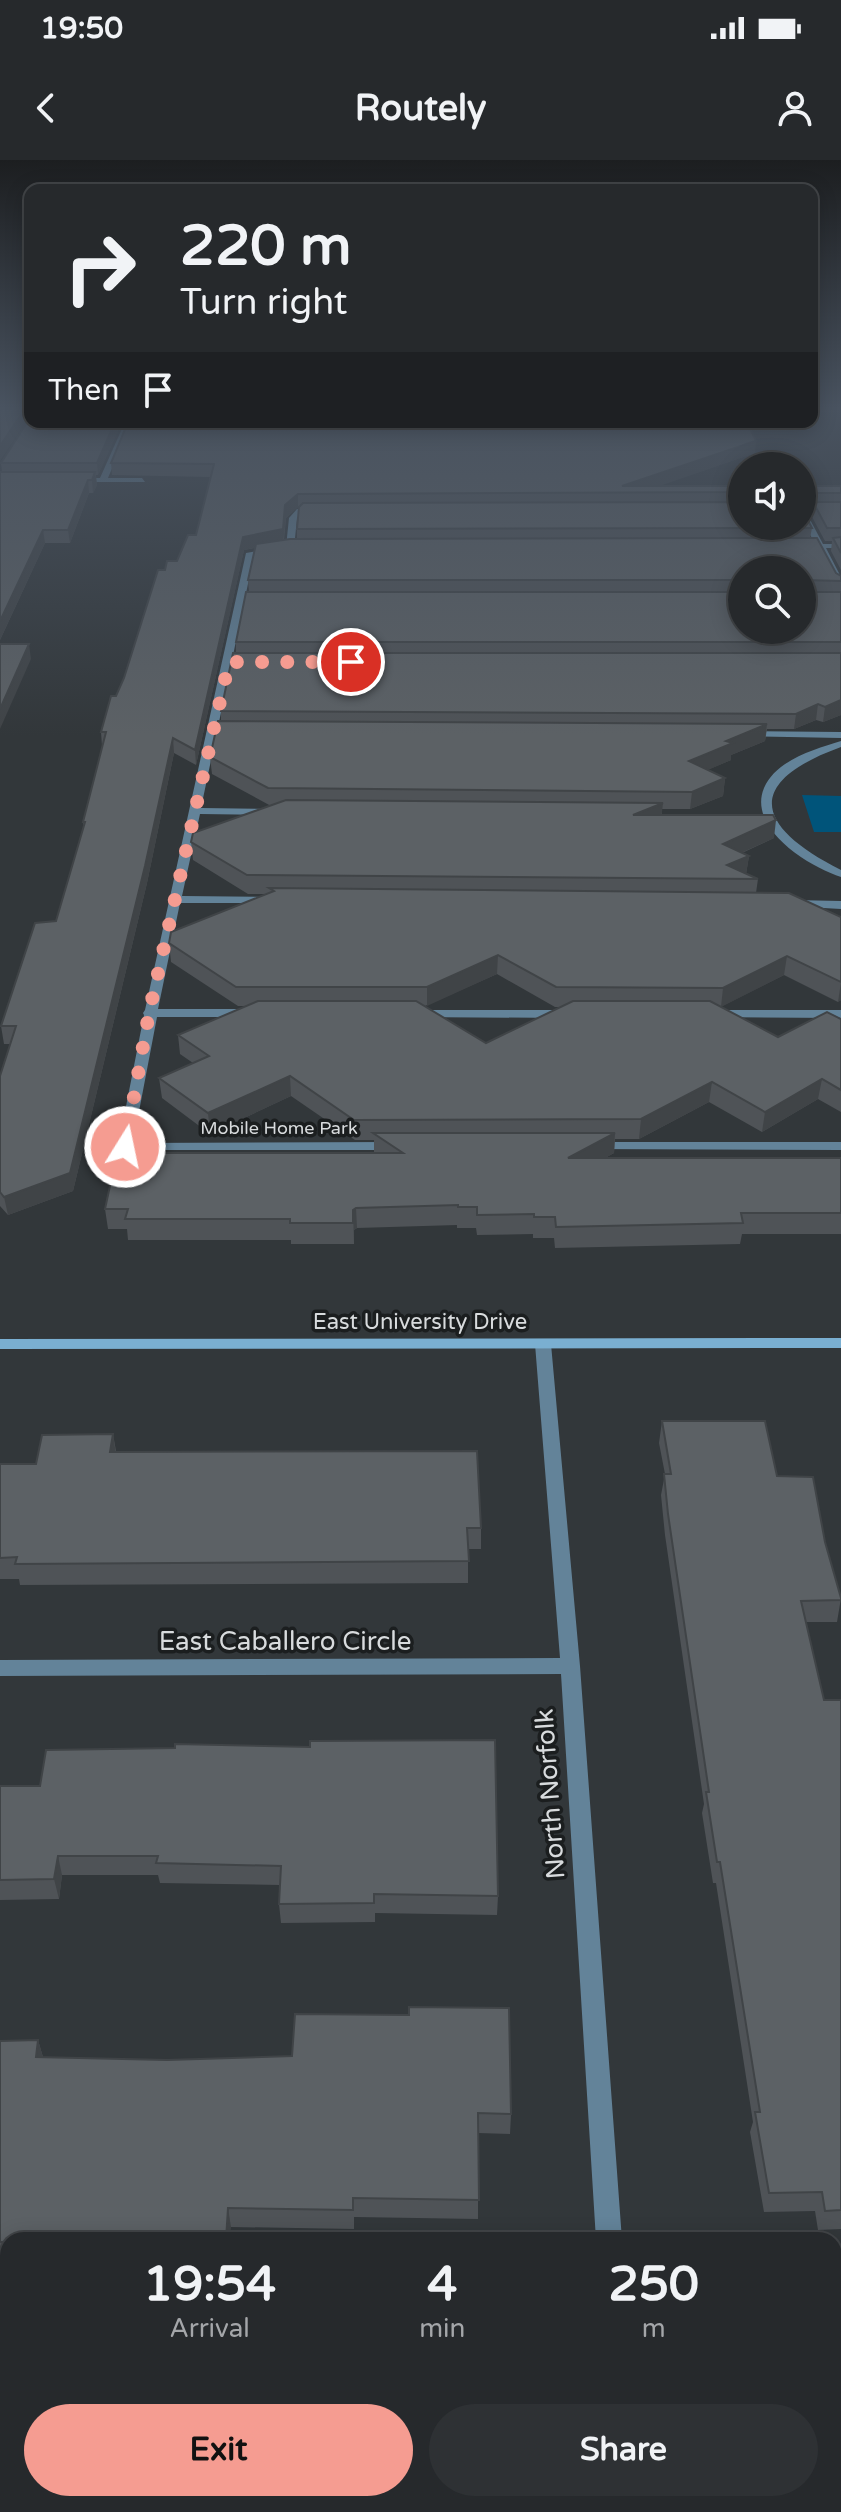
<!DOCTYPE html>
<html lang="en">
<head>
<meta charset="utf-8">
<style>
  :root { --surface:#26292c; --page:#2e3134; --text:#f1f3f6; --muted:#a4a6a9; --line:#424548; --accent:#f59c91 }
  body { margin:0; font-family:"Varela Round",sans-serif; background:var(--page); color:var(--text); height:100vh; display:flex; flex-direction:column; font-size:30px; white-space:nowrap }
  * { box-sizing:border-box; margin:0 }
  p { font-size:26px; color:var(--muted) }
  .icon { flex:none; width:44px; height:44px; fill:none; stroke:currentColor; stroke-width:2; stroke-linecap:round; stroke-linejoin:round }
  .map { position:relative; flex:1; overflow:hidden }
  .side { position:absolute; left:0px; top:2072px; width:842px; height:280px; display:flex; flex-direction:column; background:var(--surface); border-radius:24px 24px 0 0; box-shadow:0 4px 20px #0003,0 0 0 2px var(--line) }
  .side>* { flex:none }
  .guide { position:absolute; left:24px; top:24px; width:794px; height:244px; border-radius:16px; box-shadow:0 4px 20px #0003,0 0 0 2px var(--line); background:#26292c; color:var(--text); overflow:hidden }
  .buttons { position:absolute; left:728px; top:292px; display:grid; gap:16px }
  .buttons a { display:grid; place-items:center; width:88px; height:88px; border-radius:50%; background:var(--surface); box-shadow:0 4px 20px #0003,0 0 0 2px var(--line); font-size:40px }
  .pin { position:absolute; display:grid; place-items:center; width:68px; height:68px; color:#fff; margin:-34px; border:4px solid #fff; border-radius:50%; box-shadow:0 2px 8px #0007 }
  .me { position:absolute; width:88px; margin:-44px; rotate:10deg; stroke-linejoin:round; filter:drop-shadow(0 0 6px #0008) }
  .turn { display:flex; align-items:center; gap:28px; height:168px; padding:0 24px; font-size:36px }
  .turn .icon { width:104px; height:104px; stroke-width:2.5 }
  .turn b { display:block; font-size:56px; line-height:68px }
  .then { display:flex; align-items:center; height:76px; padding:0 24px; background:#0003; gap:16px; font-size:30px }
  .eta { display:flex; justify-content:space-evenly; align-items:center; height:136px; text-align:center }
  .eta b { font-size:48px; font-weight:700; line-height:56px }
  .primary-button { display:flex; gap:16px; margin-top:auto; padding:16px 24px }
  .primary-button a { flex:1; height:92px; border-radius:48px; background:var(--accent); color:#111; font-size:32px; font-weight:700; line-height:92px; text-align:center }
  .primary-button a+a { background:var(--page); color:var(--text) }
  .status { display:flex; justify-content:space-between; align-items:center; height:56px; padding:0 40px; background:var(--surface); direction:ltr }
  .status svg { height:22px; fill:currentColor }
  header { display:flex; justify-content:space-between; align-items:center; height:104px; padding:0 24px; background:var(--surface); font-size:36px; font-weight:700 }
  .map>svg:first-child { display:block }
  .green { fill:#00547a }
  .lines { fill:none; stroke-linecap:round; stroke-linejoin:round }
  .service { fill:#638399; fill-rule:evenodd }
  .minor { fill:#638399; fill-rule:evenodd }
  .secondary { fill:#7aafd1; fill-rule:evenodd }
  .wall { fill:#4f5357; fill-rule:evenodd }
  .shaded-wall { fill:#404447 }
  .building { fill:#5c6165; stroke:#404447; stroke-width:2 }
  .route { stroke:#f59c91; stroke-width:14; stroke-dasharray:0 25.2 }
  .labels { text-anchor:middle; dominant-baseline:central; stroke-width:7; stroke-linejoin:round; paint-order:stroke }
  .far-street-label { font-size:18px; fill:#d8dbdd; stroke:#1b1e1f }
  .street-label { font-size:22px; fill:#d8dbdd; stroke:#1b1e1f }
  .near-street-label { font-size:26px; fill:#d8dbdd; stroke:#1b1e1f }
</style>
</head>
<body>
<div class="status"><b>19:50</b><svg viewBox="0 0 49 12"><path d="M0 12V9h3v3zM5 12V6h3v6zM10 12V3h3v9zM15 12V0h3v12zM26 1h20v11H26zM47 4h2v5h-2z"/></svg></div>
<header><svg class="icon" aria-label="back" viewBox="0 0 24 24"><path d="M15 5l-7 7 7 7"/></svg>Routely<svg class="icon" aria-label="person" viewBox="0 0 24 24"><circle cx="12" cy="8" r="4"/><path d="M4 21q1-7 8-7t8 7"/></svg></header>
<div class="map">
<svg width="841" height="2352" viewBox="0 0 841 2352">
  <rect width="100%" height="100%" fill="#32373a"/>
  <polygon class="green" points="802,635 841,636 841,672 814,672"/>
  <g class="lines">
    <polygon class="service" points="125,262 131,262 108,318 142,318 145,322 75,322 78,318 100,318"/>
    <g class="minor">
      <polygon points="297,349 320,349 324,351 302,353 297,359 294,387 290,389 286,387 289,358"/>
      <polygon points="802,350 806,352 823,384 841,384 841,388 826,388 841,417 841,428 837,425 817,388 796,386 815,384 802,359"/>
      <polygon points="273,388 276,392 254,395 201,648 276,649 281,652 276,655 200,654 182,736 273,737 279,740 273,743 180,743 158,849 251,849 257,853 251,857 157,857 133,983 395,982 402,986 395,990 120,990 118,987 144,855 143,853 145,850 246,393"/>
      <polygon points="747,571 841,572 841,578 743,576 743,572"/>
      <path d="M841,581V587C742,623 756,667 841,710V717C810,707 747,669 764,628C776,600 815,589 841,581Z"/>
      <polygon points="792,740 841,741 841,749 788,746 788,742"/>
      <polygon points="415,850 567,850 573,854 567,858 410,857 409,854"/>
      <polygon points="715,850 841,850 841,858 710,857 710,851"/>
      <polygon points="595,982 841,982 841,990 590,989 588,986 590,983"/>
      <polygon points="543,1179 551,1184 580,1506 622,2080 596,2080 561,1514 0,1516 0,1500 560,1498 535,1184"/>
      <rect x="834" y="2190" width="7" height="26"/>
      <rect x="0" y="2282" width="8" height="28"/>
    </g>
    <polygon class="secondary" points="841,1178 841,1188 0,1189 0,1179"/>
  </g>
  <g class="wall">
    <polygon points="30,262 122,262 98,315 96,315 97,325 93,333 89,333 70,383 45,383 0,480 0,312 2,312 1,303"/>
    <path d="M755,293L658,326H742V366L812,368L810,378L836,413L841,416V555L823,562L816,560L794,569H767L765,581L731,595V600L707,610L725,618L723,636L690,649H662V655L774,678L742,693L749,696L746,714L758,719L756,733L841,757V840L838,842L784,815L720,847L778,877L841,859V952L818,939L762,972L709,942L639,979H615L614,993L605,998H841V1074H742L740,1084L555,1088L554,1078H533V1074L477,1075L476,1068H457V1065L357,1068L354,1070V1084H291V1080H128L127,1069H108L105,1049L374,993V980H355L291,936L210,974L162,938L159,918L193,903L180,894L178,875L246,846H238L171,802L169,783L268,734H248L193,700L191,682L271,646L212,614L210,597L221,561V551L236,493V482L249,432L248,420L255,388L244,390L196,605L174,593L147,723L73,1031L8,1055L0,1046V916L10,884H4L1,866L56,761L84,668L83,662L102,586L101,572L124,518L165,410L177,401L196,375L210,317L112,315L111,303ZM298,347H300L297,369V379L284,380L286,358ZM742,410L802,470H742ZM497,814L555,847H562L486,883L425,846Z"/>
    <polygon points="802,326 841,326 841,410 831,391 832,381 825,381 811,355 812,346 802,346"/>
    <polygon points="662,1261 777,1316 825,1382 841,1438 837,1462 806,1462 824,1540 841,1540 841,2069 818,2070 815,2051 764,2052 750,1972 753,1962 716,1723 713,1723 702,1653 704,1644 665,1375 661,1335 665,1314 659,1283"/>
    <polygon points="113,1274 116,1291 481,1368 481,1389 468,1389 468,1423 20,1425 19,1419 0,1419 0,1304 36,1304"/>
    <polygon points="0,1626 498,1736 497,1755 375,1753 375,1762 281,1763 279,1744 280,1725 160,1723 158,1715 62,1715 59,1739 0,1740"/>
    <polygon points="38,1880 43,1897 511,1954 510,1974 478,1973 478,2059 354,2057 354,2069 231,2067 8,2080 8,2100 0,2101 0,1881"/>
  </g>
  <g class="shaded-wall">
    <polygon points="26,247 28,247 30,256 0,301 0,286"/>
    <polygon points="115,262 122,262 98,315 97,303"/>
    <polygon points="756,281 755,293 639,333 622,326"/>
    <polygon points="95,312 97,325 93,333 92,320"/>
    <polygon points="88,320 89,333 70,383 68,370"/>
    <polygon points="298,334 298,347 286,358 283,382 244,390 196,605 195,590 243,377"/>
    <polygon points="43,370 45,383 0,480 0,461"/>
    <polygon points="29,484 31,499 0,569 0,549"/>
    <polygon points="841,540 841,555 823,562 825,547"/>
    <polygon points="818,544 816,560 794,569 796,554"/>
    <polygon points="767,564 765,581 731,595 731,600 687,619 689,601 726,581"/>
    <polygon points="173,578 174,593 147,723 73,1031 8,1055 4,1037"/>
    <polygon points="725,618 723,636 690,649 692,632"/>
    <polygon points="663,643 661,661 633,655"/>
    <polygon points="776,660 774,678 721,702 723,684"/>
    <polygon points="749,696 746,714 727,705"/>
    <polygon points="498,795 497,814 427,846 427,827"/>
    <polygon points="787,796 784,815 721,847 723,828"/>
    <polygon points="841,822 841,840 838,842"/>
    <polygon points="290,916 291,936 210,974 208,953"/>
    <polygon points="822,919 818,939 762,972 765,952"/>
    <polygon points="712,922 709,942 639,979 641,959"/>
    <polygon points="615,973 614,993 567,1018 568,998"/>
    <polygon points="356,1048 357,1068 354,1070 354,1084 353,1050"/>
    <polygon points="113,1274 116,1295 110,1292"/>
    <polygon points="58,1696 62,1715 59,1739 54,1719"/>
    <polygon points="38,1880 44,1901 36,1897"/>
    <polygon points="228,2048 231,2067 230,2080 226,2080"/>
  </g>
  <g class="building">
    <polygon points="0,247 26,247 0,286"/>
    <polygon points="30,258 30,262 115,262 97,303 1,303"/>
    <polygon points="128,262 747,262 756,281 622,326 742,326 742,332 298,334 285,345 283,369 243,377 195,590 173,578 145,706 70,1013 4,1037 0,1032 0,916 16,866 1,866 35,763 56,761 85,662 83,662 106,572 101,572 111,536 116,536 124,518 158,410 165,410 167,401 177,401 188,375 196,375 214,304 111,303"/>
    <polygon points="0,312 95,312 92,320 88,320 68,370 43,370 0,461"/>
    <rect x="802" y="326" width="39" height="7"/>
    <polygon points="742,342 742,366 802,366 802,349 812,368 297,369 299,347 303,343"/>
    <polygon points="813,342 841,342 841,368 827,368"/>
    <polygon points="841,377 841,393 833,378"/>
    <polygon points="817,378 836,413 841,416 841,421 804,420 802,426 802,410 742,410 742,420 248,420 256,384 290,379"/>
    <polygon points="802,430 804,432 841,432 841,482 236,482 246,432 742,432 742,470 802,470"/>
    <polygon points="0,484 29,484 0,549"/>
    <polygon points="233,493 841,493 841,540 825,547 818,544 796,554 221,551"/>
    <polygon points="218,561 767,564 726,581 733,583 689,601 725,618 692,632 268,628 210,597"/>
    <polygon points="286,640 663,643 633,655 773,655 776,660 723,684 749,696 727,705 758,719 247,715 191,682 193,673"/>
    <polygon points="269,728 789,733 841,757 841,822 787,796 723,828 556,827 498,795 427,827 236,827 169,783 171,772 274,731"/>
    <polygon points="258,841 416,841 486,883 573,841 710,841 778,877 827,852 841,859 841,930 822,919 765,952 712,922 641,959 354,960 290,916 208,953 159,918 209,896 178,875"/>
    <polygon points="373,973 615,973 568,998 841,998 841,1053 741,1053 743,1063 556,1067 555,1057 534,1057 534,1054 477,1055 477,1047 458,1047 458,1045 356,1048 353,1050 353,1063 290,1063 290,1059 125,1059 128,1049 105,1049 117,993 403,993"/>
    <polygon points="662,1261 765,1261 777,1316 813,1317 825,1382 841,1438 841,1440 801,1441 824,1540 841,1540 841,2050 825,2051 822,2032 769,2033 755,1952 760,1952 720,1702 717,1702 706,1632 709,1632 668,1354 664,1314 671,1314"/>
    <polygon points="113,1274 110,1292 477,1291 481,1368 467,1368 469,1401 15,1404 17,1397 0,1398 0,1304 36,1304 42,1275"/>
    <polygon points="495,1580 498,1736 374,1734 374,1743 279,1744 281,1706 156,1703 158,1696 58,1696 54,1719 0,1720 0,1626 40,1626 46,1590 175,1588 175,1584 310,1587 310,1581"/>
    <polygon points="409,1847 509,1848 511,1954 478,1953 479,2040 353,2038 353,2050 228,2048 226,2080 8,2080 8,2082 0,2082 0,1881 38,1880 36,1897 167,1900 292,1896 295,1854 409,1855"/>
  </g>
  <linearGradient id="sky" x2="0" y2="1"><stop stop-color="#1c1e20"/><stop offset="0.43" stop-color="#495360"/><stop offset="1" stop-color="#495360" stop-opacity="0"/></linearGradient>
  <rect width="841" height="576" fill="url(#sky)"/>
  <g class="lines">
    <polyline class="route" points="125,987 149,853 229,502 351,502"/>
  </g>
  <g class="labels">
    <g class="far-street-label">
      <text x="279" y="968">Mobile Home Park</text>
    </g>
    <g class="street-label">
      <text x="420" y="1162">East University Drive</text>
    </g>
    <g class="near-street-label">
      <text x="285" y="1481">East Caballero Circle</text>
      <text transform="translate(550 1634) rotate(-94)">North Norfolk</text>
    </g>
  </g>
</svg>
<div class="buttons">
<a><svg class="icon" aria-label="sound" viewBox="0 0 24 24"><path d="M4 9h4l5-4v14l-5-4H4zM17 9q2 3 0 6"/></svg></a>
<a><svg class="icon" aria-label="search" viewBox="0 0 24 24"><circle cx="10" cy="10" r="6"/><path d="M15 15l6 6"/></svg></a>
</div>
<div class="pin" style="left:351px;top:502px;background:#d93025"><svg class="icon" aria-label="arrive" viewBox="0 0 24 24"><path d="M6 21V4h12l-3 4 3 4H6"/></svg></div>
<svg class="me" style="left:125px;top:987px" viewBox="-20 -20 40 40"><circle r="17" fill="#f59c91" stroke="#fff" stroke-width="3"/><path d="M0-11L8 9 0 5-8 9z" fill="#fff"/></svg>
<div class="guide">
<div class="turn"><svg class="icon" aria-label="right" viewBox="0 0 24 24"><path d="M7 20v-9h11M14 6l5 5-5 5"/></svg><div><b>220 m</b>Turn right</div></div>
<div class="then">Then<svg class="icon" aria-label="arrive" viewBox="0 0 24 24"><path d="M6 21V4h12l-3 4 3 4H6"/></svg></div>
</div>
<section class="side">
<div class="eta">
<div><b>19:54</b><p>Arrival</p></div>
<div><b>4</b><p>min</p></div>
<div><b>250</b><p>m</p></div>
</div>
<div class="primary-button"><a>Exit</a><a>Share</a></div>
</section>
</div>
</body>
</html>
